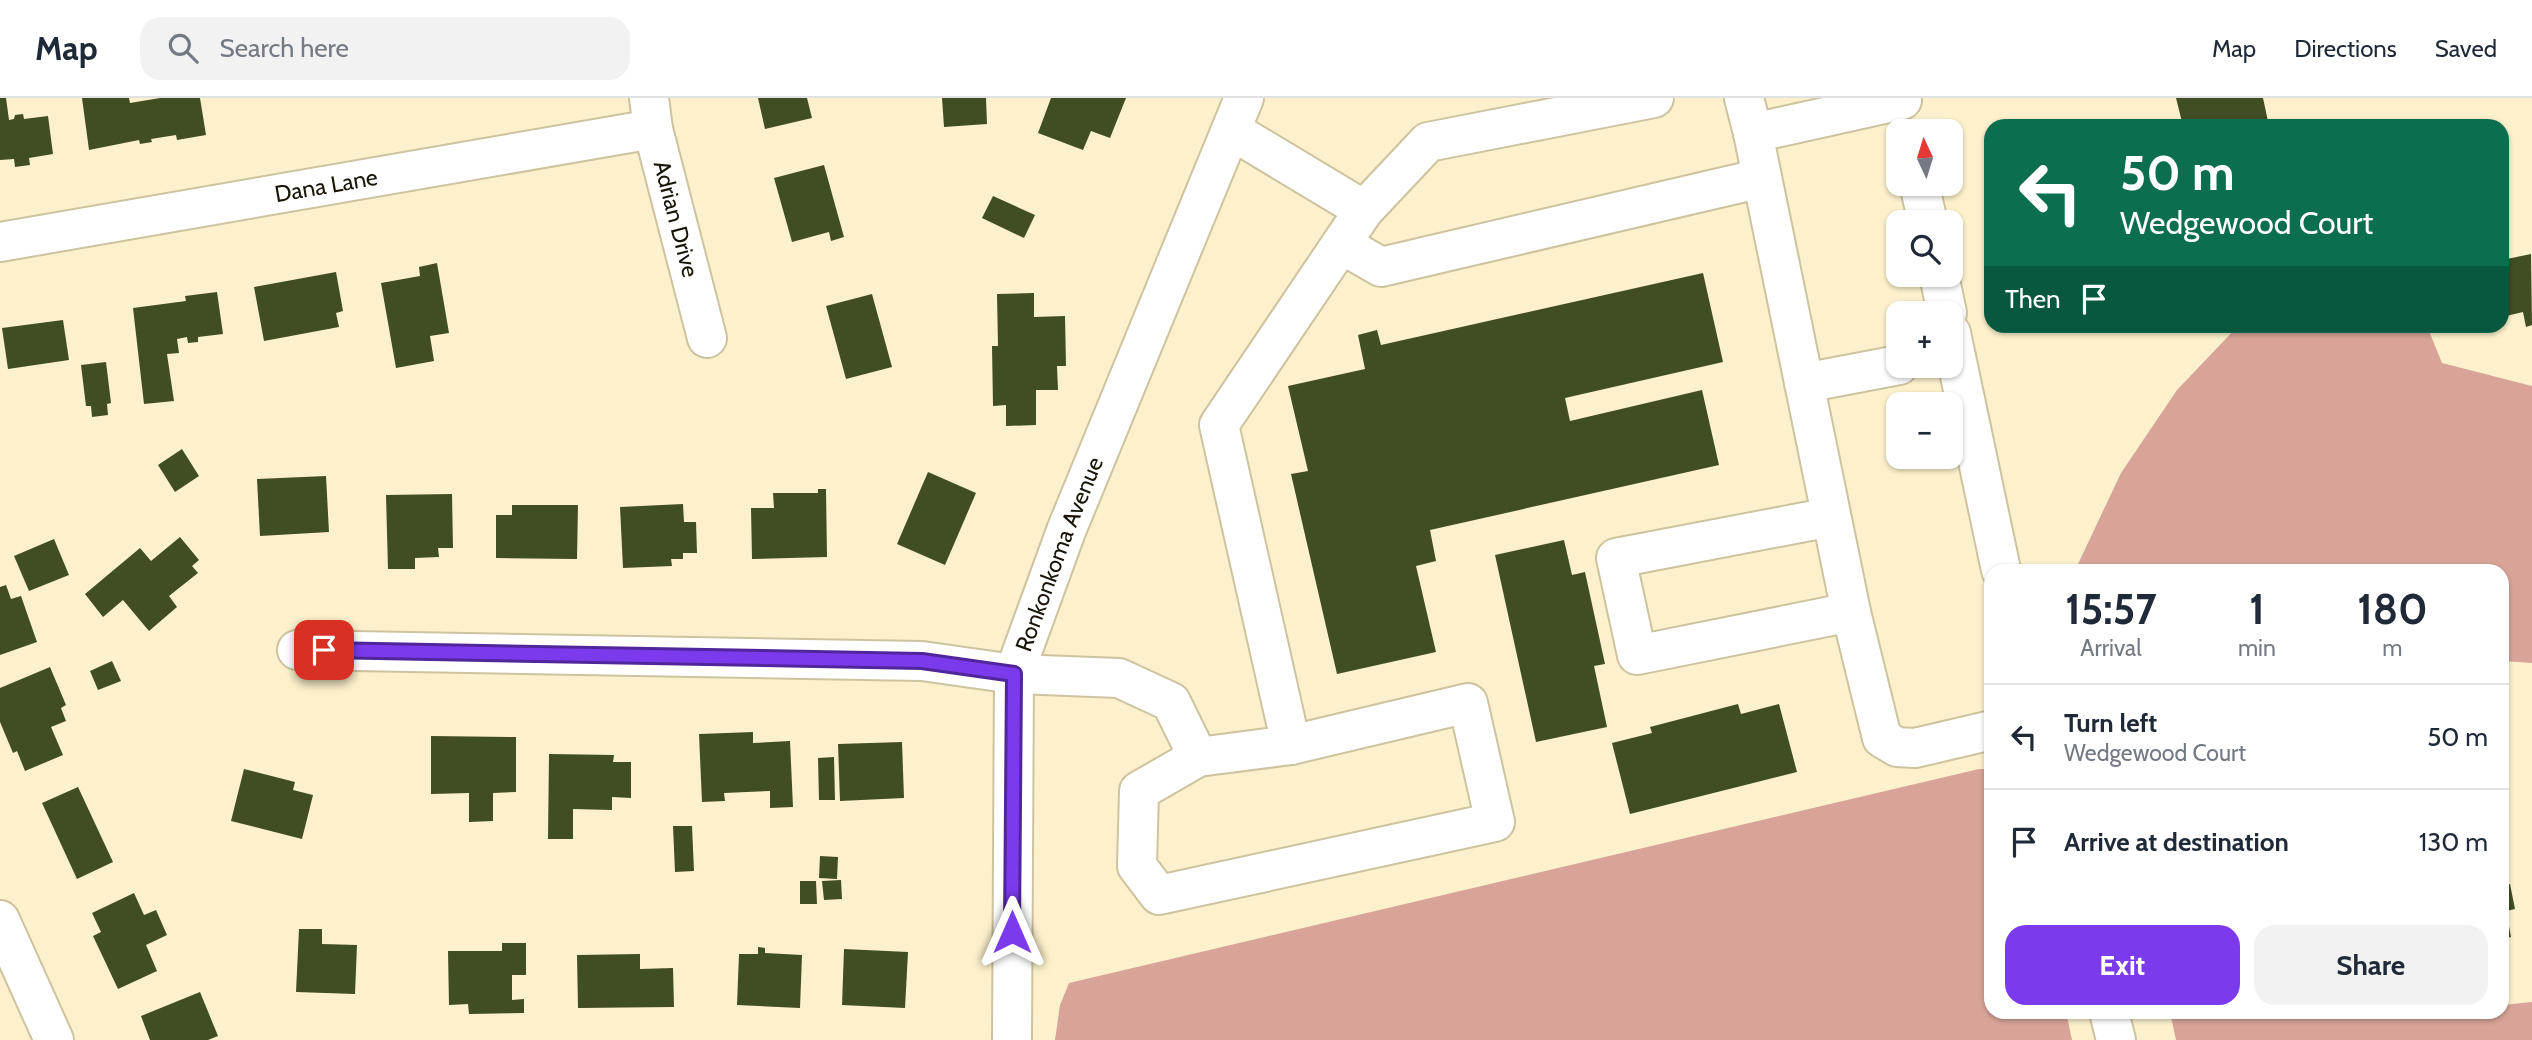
<!DOCTYPE html>
<html lang="en">
<head>
<meta charset="utf-8">
<style>
  :root { --surface:#fff; --page:#f2f2f3; --text:#1f2937; --muted:#747a83; --line:#e0e1e3; --accent:#7c3aed }
  body { margin:0; font-family:Cabin,sans-serif; background:var(--page); color:var(--text); height:100vh; display:flex; flex-direction:column; font-size:26px; white-space:nowrap }
  * { box-sizing:border-box; margin:0 }
  p { font-size:23px; color:var(--muted) }
  .icon { flex:none; width:38px; height:38px; fill:none; stroke:currentColor; stroke-width:2; stroke-linecap:round; stroke-linejoin:round }
  .map { position:relative; flex:1; overflow:hidden }
  .sheet { position:absolute; left:1984px; top:466px; width:525px; height:455px; display:flex; flex-direction:column; background:var(--surface); border-radius:21px; box-shadow:0 2px 5px #0004 }
  .sheet>* { flex:none }
  .guide { position:absolute; left:1984px; top:21px; width:525px; height:214px; border-radius:21px; box-shadow:0 2px 5px #0004; background:#0b6e4f; color:#fff; overflow:hidden }
  .needle { width:46px; rotate:356deg }
  .tools { position:absolute; left:1886px; top:21px; display:grid; gap:14px }
  .tools a { display:grid; place-items:center; width:77px; height:77px; border-radius:14px; background:var(--surface); box-shadow:0 2px 5px #0004; font-size:35px }
  .pin { position:absolute; display:grid; place-items:center; width:60px; height:60px; color:#fff; margin:-30px; border-radius:14px; box-shadow:0 4px 10px #0006 }
  .me { position:absolute; width:77px; margin:-38px; rotate:0deg; stroke-linejoin:round; filter:drop-shadow(0 0 5px #0008) }
  .turn { display:flex; align-items:center; gap:24px; height:147px; padding:0 21px; font-size:32px }
  .turn .icon { width:91px; height:91px; stroke-width:2.5 }
  .turn b { display:block; font-size:49px; line-height:60px }
  .then { display:flex; align-items:center; height:66px; padding:0 21px; background:#0003; gap:14px; font-size:26px }
  .eta { display:flex; justify-content:space-evenly; align-items:center; height:119px; text-align:center }
  .eta b { font-size:42px; font-weight:700; line-height:49px }
  .primary-button { display:flex; gap:14px; margin-top:auto; padding:14px 21px }
  .primary-button a { flex:1; height:80px; border-radius:21px; background:var(--accent); color:#fff; font-size:28px; font-weight:700; line-height:80px; text-align:center }
  .primary-button a+a { background:var(--page); color:var(--text) }
  ul { padding:0; list-style:none }
  li { display:flex; align-items:center; gap:21px; height:105px; padding:0 21px; border-top:2px solid var(--line) }
  li div { flex:1 }
  li b { display:block; font-size:26px }
  li em { font-style:normal }
  header { display:flex; align-items:center; gap:42px; box-sizing:border-box; height:98px; padding:0 35px; background:var(--surface); border-bottom:2px solid var(--line) }
  header strong { font-size:33px }
  nav { display:flex; gap:38px; margin-inline-start:auto; font-size:24px }
  .search { width:490px; height:63px; background:var(--page); display:flex; align-items:center; gap:18px; box-sizing:border-box; padding:0 24px; border-radius:21px; color:var(--muted); font-size:26px }
  .map>svg:first-child { display:block }
  .forest { fill:#d8a498 }
  .building { fill:#414d23 }
  .lines { fill:none; stroke-linecap:round; stroke-linejoin:round }
  .minor-casing { stroke:#cec39f; stroke-width:42 }
  .minor { stroke:#fff; stroke-width:38 }
  .route-casing { stroke:#51269a; stroke-width:18 }
  .route { stroke:#7c3aed; stroke-width:12 }
  .labels { text-anchor:middle; dominant-baseline:central; stroke-width:7; stroke-linejoin:round; paint-order:stroke }
  .street-label { font-size:23px; fill:#181407; stroke:#fefefe }
</style>
</head>
<body>
<header>
<strong>Map</strong>
<div class="search"><svg class="icon" aria-label="search" viewBox="0 0 24 24"><circle cx="10" cy="10" r="6"/><path d="M15 15l6 6"/></svg>Search here</div>
<nav><a>Map</a><a>Directions</a><a>Saved</a></nav>
</header>
<div class="map">
<svg width="2532" height="942" viewBox="0 0 2532 942">
  <rect width="100%" height="100%" fill="#fcf1cc"/>
  <g class="forest">
    <polygon points="2238,228 2427,228 2442,265 2532,288 2532,565 2503,563 2502,472 2079,472 2078,466 2121,375 2177,292"/>
    <polygon points="1979,671 1991,671 1992,914 2066,914 2072,942 1055,942 1060,907 1069,885"/>
    <polygon points="2532,904 2532,942 2176,942 2170,914 2424,914 2426,916 2502,914 2503,907"/>
  </g>
  <g class="building">
    <polygon points="0,0 6,0 9,22 14,21 15,17 23,16 24,21 48,18 53,56 29,60 30,67 15,69 14,61 0,62"/>
    <polygon points="82,0 129,0 130,5 160,0 200,0 206,37 177,42 176,37 151,41 152,44 140,46 139,42 89,52"/>
    <polygon points="758,0 807,0 812,20 765,31"/>
    <polygon points="942,0 986,0 987,26 944,29"/>
    <polygon points="1051,0 1126,0 1110,40 1091,33 1083,52 1038,35"/>
    <polygon points="2176,0 2263,0 2269,28 2183,28"/>
    <polygon points="824,67 844,139 831,143 829,134 792,144 774,80"/>
    <polygon points="993,98 1035,117 1024,140 982,120"/>
    <polygon points="2531,156 2532,227 2526,229 2523,214 2502,219 2502,162"/>
    <polygon points="437,165 449,235 430,238 434,263 396,270 381,185 420,178 419,169"/>
    <polygon points="336,174 343,213 336,215 339,229 264,243 254,189"/>
    <polygon points="1703,175 1723,264 1565,300 1570,323 1702,292 1719,367 1430,432 1436,463 1416,468 1436,554 1337,576 1291,376 1308,373 1288,288 1365,271 1358,237 1377,232 1381,247"/>
    <polygon points="217,194 223,236 198,239 198,244 188,245 187,239 177,241 179,255 167,256 174,303 144,306 133,210 186,203 185,198"/>
    <polygon points="1034,195 1034,219 1065,218 1066,268 1057,268 1058,292 1036,292 1036,327 1006,328 1006,307 993,308 992,248 998,248 997,196"/>
    <polygon points="872,196 892,269 846,281 826,208"/>
    <polygon points="63,222 69,262 8,271 2,230"/>
    <polygon points="106,264 111,305 107,306 108,317 92,319 91,308 86,308 81,267"/>
    <polygon points="182,351 199,378 175,394 158,367"/>
    <polygon points="928,374 976,395 945,467 897,446"/>
    <polygon points="326,378 329,434 260,438 257,381"/>
    <polygon points="818,391 826,391 827,459 752,461 751,410 774,410 773,395 818,395"/>
    <polygon points="452,396 453,450 438,450 439,459 415,460 415,471 388,471 386,397"/>
    <polygon points="683,406 684,424 696,424 697,455 683,455 683,461 671,461 672,468 623,470 620,409"/>
    <polygon points="512,407 578,407 577,461 496,460 496,417 512,417"/>
    <polygon points="180,439 199,462 192,468 198,475 169,498 177,509 149,533 123,502 103,519 85,496 140,450 151,463"/>
    <polygon points="54,441 69,477 29,493 14,458"/>
    <polygon points="1564,442 1572,477 1585,474 1605,566 1594,568 1607,629 1536,644 1495,457"/>
    <polygon points="6,487 11,501 21,498 37,544 0,557 0,489"/>
    <polygon points="112,563 121,583 98,592 90,573"/>
    <polygon points="50,569 66,607 61,610 66,623 51,629 63,657 25,673 17,653 13,655 0,624 0,590"/>
    <polygon points="1738,606 1741,616 1779,606 1797,674 1630,716 1612,645 1652,635 1650,629"/>
    <polygon points="753,634 753,645 790,643 793,709 770,710 770,693 724,695 725,703 702,704 699,636"/>
    <polygon points="431,638 516,639 516,694 493,695 493,723 469,724 469,695 431,696"/>
    <polygon points="902,644 904,700 840,703 838,646"/>
    <polygon points="549,656 614,657 613,664 631,664 631,700 612,699 612,712 573,711 573,741 548,741"/>
    <polygon points="834,659 835,702 819,702 818,660"/>
    <polygon points="244,671 295,684 293,692 313,697 302,741 231,723"/>
    <polygon points="78,689 113,764 77,781 42,705"/>
    <polygon points="673,728 692,728 694,773 675,774"/>
    <polygon points="820,758 838,759 837,781 819,780"/>
    <polygon points="841,782 842,801 824,802 822,783"/>
    <polygon points="800,783 816,783 817,806 800,806"/>
    <polygon points="2510,786 2515,811 2506,813 2511,839 2502,841 2502,787"/>
    <polygon points="134,795 144,817 156,812 167,837 146,847 157,873 118,891 93,838 101,834 92,815"/>
    <polygon points="299,831 322,831 322,846 357,847 355,896 296,894"/>
    <polygon points="502,845 526,845 526,877 512,877 512,902 524,901 524,915 469,916 468,906 449,907 448,853 502,853"/>
    <polygon points="758,849 765,850 765,855 802,857 800,910 737,907 739,856 758,856"/>
    <polygon points="844,851 908,854 905,910 842,907"/>
    <polygon points="640,856 640,871 673,870 674,909 578,910 577,857"/>
    <polygon points="200,894 218,938 208,942 150,942 141,918"/>
  </g>
  <g class="lines">
    <defs>
      <g id="minor">
        <path id="s1" d="M649,0L653,31L707,240"/>
        <polyline points="1744,0 1753,35"/>
        <polyline points="1231,32 1364,112"/>
        <polyline points="1919,86 1928,124"/>
        <path id="s2" d="M0,144L653,31"/>
        <polyline points="1341,146 1381,169 1762,80"/>
        <polyline points="1939,177 1947,215"/>
        <polyline points="1951,235 2001,472"/>
        <polyline points="1804,285 1899,267"/>
        <polyline points="1831,419 1616,460 1637,557 1851,514 1753,35 1902,2"/>
        <polyline points="1851,514 1882,640 1897,649 1915,650 1992,632"/>
        <polyline points="297,552 922,563 1014,576 1119,580 1171,604 1198,659 1291,647 1219,327 1364,112 1428,44 1654,0"/>
        <polyline points="1198,659 1139,693 1137,768 1159,797 1495,724 1468,605 1291,647"/>
        <polyline points="0,822 54,942"/>
        <polyline points="2109,914 2116,942"/>
        <path id="s3" d="M1012,942L1014,576L1066,433L1244,0"/>
      </g>
    </defs>
    <use href="#minor" class="minor-casing"/>
    <use href="#minor" class="minor"/>
  </g>
  <g class="lines">
    <defs>
      <polyline id="route" points="324,552 922,563 1014,576 1012,834"/>
    </defs>
    <use href="#route" class="route-casing"/>
    <use href="#route" class="route"/>
  </g>
  <g class="labels">
    <g class="street-label">
      <text stroke="none"><textPath href="#s2" startOffset="331">Dana Lane</textPath></text>
      <text stroke="none"><textPath href="#s1" startOffset="124">Adrian Drive</textPath></text>
      <text stroke="none"><textPath href="#s3" startOffset="494">Ronkonkoma Avenue</textPath></text>
    </g>
  </g>
</svg>
<div class="tools">
<a><svg class="needle" viewBox="-14 -14 28 28"><path d="M0-13l5 13h-10z" fill="#e53935"/><path d="M0 13l5-13h-10z" fill="#747a83"/></svg></a>
<a><svg class="icon" aria-label="search" viewBox="0 0 24 24"><circle cx="10" cy="10" r="6"/><path d="M15 15l6 6"/></svg></a>
<a>+</a>
<a>−</a>
</div>
<div class="pin" style="left:324px;top:552px;background:#d93025"><svg class="icon" aria-label="arrive" viewBox="0 0 24 24"><path d="M6 21V4h12l-3 4 3 4H6"/></svg></div>
<svg class="me" style="left:1012px;top:834px" viewBox="-20 -20 40 40"><path d="M0-17L14 15 0 8-14 15z" fill="#7c3aed" stroke="#fff" stroke-width="4"/></svg>
<div class="guide">
<div class="turn"><svg class="icon" aria-label="left" viewBox="0 0 24 24"><path d="M17 20v-9H6M10 6l-5 5 5 5"/></svg><div><b>50 m</b>Wedgewood Court</div></div>
<div class="then">Then<svg class="icon" aria-label="arrive" viewBox="0 0 24 24"><path d="M6 21V4h12l-3 4 3 4H6"/></svg></div>
</div>
<section class="sheet">
<div class="eta">
<div><b>15:57</b><p>Arrival</p></div>
<div><b>1</b><p>min</p></div>
<div><b>180</b><p>m</p></div>
</div>
<ul>
<li><svg class="icon" aria-label="left" viewBox="0 0 24 24"><path d="M17 20v-9H6M10 6l-5 5 5 5"/></svg><div><b>Turn left</b><p>Wedgewood Court</p></div><em>50 m</em></li>
<li><svg class="icon" aria-label="arrive" viewBox="0 0 24 24"><path d="M6 21V4h12l-3 4 3 4H6"/></svg><div><b>Arrive at destination</b></div><em>130 m</em></li>
</ul>
<div class="primary-button"><a>Exit</a><a>Share</a></div>
</section>
</div>
</body>
</html>
